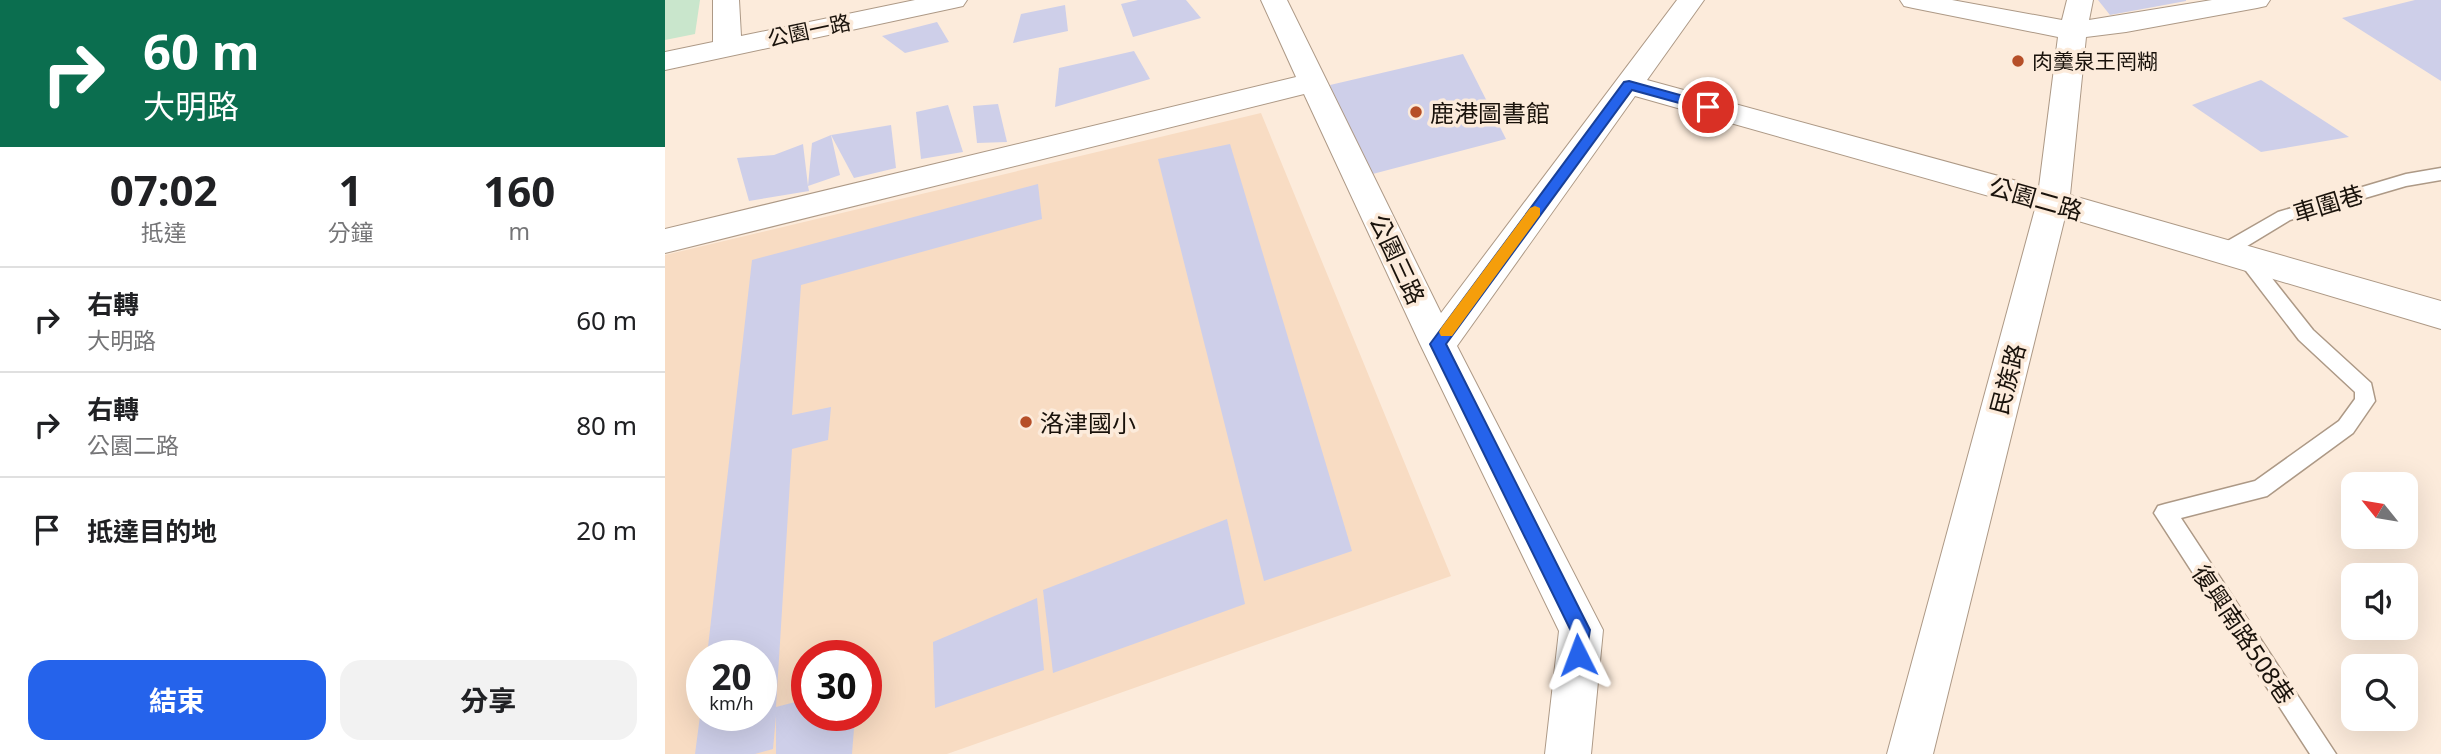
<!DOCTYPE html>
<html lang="zh-TW">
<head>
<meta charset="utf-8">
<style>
  :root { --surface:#fff; --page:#f2f2f2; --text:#202124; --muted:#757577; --line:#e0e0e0; --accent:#2563eb }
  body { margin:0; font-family:"Noto Sans","Noto Sans TC",sans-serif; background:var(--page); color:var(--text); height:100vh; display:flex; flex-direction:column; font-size:26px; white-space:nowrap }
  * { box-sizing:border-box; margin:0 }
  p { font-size:23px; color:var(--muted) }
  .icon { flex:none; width:38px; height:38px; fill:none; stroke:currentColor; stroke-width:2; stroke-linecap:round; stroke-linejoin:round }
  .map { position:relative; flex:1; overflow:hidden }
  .panel { display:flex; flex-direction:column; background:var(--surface); width:665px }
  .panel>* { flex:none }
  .banner { background:#0b6e4f; color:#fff; overflow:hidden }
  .needle { width:46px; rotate:300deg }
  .controls { position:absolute; left:1676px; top:472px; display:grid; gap:14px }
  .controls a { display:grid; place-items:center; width:77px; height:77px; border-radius:14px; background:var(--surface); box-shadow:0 7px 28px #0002; font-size:35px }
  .speed { position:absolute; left:21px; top:640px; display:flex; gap:14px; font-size:35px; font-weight:700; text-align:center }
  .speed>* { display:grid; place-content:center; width:91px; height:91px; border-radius:50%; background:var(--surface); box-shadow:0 7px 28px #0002; line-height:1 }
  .speed small { font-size:18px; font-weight:400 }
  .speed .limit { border:10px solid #d22; background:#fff; color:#111 }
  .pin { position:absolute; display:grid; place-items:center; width:60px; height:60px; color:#fff; margin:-30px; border:4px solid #fff; border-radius:50%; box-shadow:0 2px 7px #0007 }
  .me { position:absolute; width:77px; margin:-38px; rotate:357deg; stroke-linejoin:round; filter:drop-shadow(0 0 5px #0008) }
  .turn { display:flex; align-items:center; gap:24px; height:147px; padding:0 28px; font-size:32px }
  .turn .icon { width:91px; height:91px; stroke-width:2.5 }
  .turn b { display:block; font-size:49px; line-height:60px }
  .eta { display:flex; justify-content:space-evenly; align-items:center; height:119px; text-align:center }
  .eta b { font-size:42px; font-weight:700; line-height:49px }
  .action { display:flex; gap:14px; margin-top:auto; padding:14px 28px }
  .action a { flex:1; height:80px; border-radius:21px; background:var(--accent); color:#fff; font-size:28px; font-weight:700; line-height:80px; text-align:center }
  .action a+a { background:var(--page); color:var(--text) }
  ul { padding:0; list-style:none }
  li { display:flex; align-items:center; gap:21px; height:105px; padding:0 28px; border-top:2px solid var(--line) }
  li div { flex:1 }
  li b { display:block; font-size:26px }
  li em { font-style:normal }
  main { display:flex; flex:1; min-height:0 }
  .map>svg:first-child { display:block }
  .built { fill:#f8dcc3; fill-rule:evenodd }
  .green { fill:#c9e6cc }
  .building { fill:#cecfe9 }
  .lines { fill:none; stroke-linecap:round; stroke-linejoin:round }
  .lane-casing { stroke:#ad9986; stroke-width:3 }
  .street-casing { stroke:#ad9986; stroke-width:2 }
  .lane { fill:#fff; fill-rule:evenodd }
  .street { fill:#fff; fill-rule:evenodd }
  .route { fill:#2563eb; stroke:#184099; stroke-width:2 }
  .slow { fill:#f59e0b }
  .poi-dot { fill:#b64f28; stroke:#fcebdb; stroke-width:2.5 }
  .labels { text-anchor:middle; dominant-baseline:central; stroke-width:7; stroke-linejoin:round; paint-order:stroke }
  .far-street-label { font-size:21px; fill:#19120b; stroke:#fcebdb }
  .far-poi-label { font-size:21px; fill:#19120b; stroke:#fcebdb; text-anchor:start }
  .poi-label { font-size:24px; fill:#19120b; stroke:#fcebdb; text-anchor:start }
  .street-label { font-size:24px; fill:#19120b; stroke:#fcebdb }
</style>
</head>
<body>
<main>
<section class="panel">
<div class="banner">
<div class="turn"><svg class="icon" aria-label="right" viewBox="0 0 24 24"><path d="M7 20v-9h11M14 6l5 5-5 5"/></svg><div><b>60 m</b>大明路</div></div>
</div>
<div class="eta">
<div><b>07:02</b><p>抵達</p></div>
<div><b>1</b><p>分鐘</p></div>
<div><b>160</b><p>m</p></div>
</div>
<ul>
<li><svg class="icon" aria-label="right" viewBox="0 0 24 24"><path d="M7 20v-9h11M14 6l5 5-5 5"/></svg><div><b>右轉</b><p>大明路</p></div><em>60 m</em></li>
<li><svg class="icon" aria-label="right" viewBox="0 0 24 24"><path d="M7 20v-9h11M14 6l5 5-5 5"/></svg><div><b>右轉</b><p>公園二路</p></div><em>80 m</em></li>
<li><svg class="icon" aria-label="arrive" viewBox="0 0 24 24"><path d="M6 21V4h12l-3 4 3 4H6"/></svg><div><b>抵達目的地</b></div><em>20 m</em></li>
</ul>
<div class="action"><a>結束</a><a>分享</a></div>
</section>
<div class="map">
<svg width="1776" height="754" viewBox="0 0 1776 754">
  <rect width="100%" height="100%" fill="#fcebdb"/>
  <path class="built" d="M596,113L786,576L282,754H0V255ZM37,656H96V716H37ZM142,656H201V716H142Z"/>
  <polygon class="green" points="0,0 35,0 30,34 0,40"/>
  <g class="building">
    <polygon points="473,0 521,0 536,18 468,37 456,4"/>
    <polygon points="1433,0 1521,0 1521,1 1445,15"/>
    <polygon points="1750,0 1776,0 1776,81 1677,18"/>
    <polygon points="400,5 403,31 348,43 356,14"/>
    <polygon points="272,22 284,42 240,53 217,36"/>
    <polygon points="469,51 485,79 390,107 394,68"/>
    <polygon points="798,54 841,139 700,176 665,85"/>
    <polygon points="1596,80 1684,137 1596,152 1527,105"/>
    <polygon points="333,104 342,142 312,143 308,106"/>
    <polygon points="283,105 298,152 256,159 251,112"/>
    <polygon points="226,125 231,168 189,178 166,135"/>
    <polygon points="166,135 175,175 143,186 144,191 84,201 72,158 109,155 138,144 143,186 147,143"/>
    <polygon points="565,144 687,551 599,581 493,159"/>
    <polygon points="373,184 377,219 136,285 127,415 166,407 163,440 127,449 111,707 142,699 142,716 190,716 187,754 111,754 111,716 108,749 90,754 30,754 35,716 96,716 96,656 42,656 87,260"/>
    <polygon points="562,519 580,604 388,673 378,590"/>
    <polygon points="372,598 379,670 270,708 268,642"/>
  </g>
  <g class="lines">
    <defs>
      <g id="lane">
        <polygon points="1776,168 1776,180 1741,186 1625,220 1564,257 1552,257 1549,252 1552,247 1613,212 1741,174"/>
        <polygon points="1581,251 1587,253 1648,330 1706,383 1710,401 1688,433 1602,496 1516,518 1671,754 1645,754 1489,513 1493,506 1500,504 1590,481 1674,421 1690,399 1690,392 1634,340 1575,263 1572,258 1575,253"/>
      </g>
      <g id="street">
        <polygon points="48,0 74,0 76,36 250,0 302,0 298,6 289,8 0,70 0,52 48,42"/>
        <polygon points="596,0 622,0 776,313 1012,0 1039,0 982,80 1374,187 1393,37 1248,8 1239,6 1235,0 1287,0 1397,20 1402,0 1428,0 1424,20 1547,0 1605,0 1601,6 1592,8 1461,32 1421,37 1405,195 1776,301 1776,329 1400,217 1268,754 1222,754 1370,209 970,96 792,346 938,630 926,754 880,754 894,631 755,344 639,94 0,253 0,229 631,77"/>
      </g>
    </defs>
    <use href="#lane" class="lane-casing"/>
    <use href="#street" class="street-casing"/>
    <use href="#lane" class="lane"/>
    <use href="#street" class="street"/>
  </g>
  <polygon class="route" points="964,81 1048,104 1050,107 1043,111 967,90 781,344 925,630 920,661 913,664 906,661 904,655 906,631 765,344 959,82"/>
  <polygon class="slow" points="870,206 875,208 875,215 787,336 776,336 774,332 776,328 865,208"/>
  <g class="poi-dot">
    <circle cx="1353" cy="61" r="7"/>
    <circle cx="751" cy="112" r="7"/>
    <circle cx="361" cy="422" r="7"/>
  </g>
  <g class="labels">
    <g class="far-street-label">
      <text transform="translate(144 30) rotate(-12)">公園一路</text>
    </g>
    <g class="far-poi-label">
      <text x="1367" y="61">肉羹泉王罔糊</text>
    </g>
    <g class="poi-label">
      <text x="765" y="112">鹿港圖書館</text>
      <text x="375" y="422">洛津國小</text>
    </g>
    <g class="street-label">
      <text transform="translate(1371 198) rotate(16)">公園二路</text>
      <text transform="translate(1663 203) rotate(-17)">車圍巷</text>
      <text transform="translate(733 259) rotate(65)">公園三路</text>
      <text transform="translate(1342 379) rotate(-75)">民族路</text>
      <text transform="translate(1579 634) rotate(56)">復興南路508巷</text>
    </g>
  </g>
</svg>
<div class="controls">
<a><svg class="needle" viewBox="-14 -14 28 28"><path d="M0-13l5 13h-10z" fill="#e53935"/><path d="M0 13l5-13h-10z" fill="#757577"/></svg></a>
<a><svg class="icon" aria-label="sound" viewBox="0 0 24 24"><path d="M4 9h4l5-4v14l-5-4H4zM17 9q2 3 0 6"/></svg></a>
<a><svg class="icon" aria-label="search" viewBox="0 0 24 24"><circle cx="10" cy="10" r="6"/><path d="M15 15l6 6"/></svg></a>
</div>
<div class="speed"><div>20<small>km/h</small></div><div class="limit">30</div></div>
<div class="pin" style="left:1043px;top:107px;background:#d93025"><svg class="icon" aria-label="arrive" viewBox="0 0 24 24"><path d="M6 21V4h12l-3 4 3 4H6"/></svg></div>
<svg class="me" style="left:913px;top:655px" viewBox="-20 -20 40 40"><path d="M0-17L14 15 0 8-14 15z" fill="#2563eb" stroke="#fff" stroke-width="4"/></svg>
</div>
</main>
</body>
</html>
